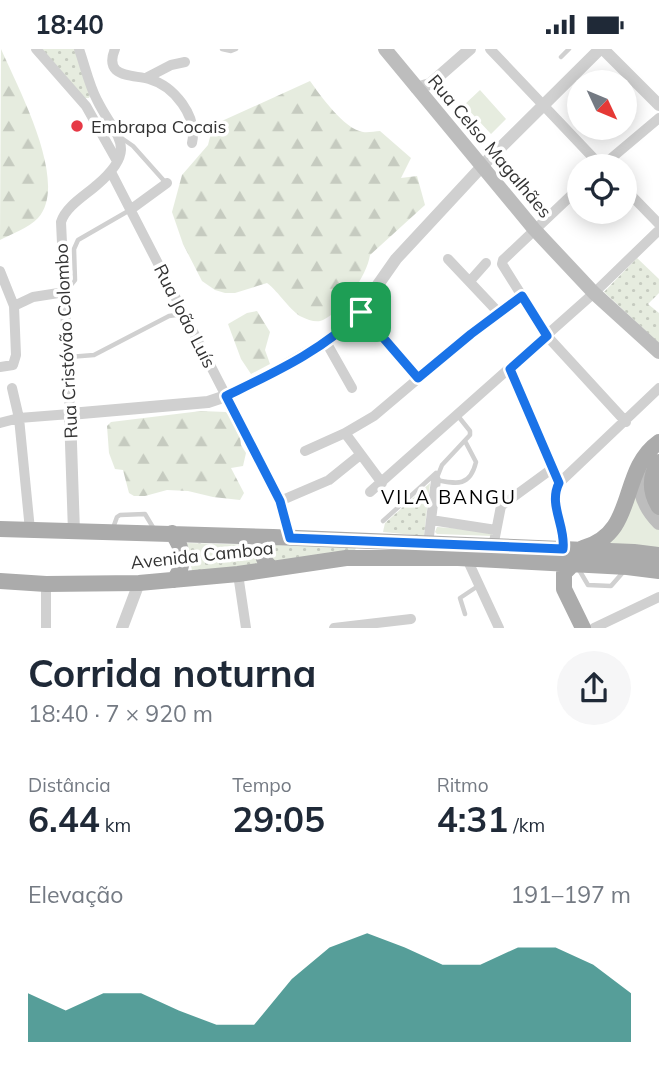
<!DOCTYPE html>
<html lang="pt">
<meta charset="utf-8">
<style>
:root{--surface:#fff;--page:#f6f6f7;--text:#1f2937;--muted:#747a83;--accent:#0f766e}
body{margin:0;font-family:Mulish,sans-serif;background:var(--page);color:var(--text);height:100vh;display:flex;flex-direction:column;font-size:26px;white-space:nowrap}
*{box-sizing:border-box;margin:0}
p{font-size:23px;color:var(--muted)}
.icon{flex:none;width:38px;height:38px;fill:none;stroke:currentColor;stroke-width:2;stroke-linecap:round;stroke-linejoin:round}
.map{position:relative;height:579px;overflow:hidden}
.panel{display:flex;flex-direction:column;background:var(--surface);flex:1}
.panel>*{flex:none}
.needle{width:46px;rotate:134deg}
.fabs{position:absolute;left:567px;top:21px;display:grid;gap:14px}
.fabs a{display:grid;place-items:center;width:70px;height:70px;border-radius:50%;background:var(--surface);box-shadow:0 4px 18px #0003;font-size:35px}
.pin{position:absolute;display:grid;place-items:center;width:60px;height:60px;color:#fff;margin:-30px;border-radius:14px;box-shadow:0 4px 10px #0006}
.round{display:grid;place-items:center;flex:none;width:74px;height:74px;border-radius:37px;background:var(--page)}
.overview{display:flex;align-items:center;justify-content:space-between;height:119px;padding:0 28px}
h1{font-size:38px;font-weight:700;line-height:52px}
.metrics{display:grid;grid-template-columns:repeat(3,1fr);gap:10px;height:119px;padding:7px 28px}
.metrics div{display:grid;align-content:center}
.metrics b{font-size:35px;font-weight:700}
.metrics small{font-size:19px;font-weight:400}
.metrics p{font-size:19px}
.chart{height:196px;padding:14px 28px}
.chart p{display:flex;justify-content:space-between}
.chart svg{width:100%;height:126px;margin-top:7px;fill:var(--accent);opacity:.7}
.status{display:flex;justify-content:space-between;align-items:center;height:49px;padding:0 35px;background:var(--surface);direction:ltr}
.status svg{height:19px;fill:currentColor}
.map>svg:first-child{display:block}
.grass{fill:#e6ecdf}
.forest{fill:url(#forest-firs)}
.park{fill:url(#park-dots)}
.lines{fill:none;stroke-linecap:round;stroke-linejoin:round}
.service{stroke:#d0d0d0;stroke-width:4.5}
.minor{stroke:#d0d0d0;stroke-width:10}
.tertiary{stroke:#d0d0d0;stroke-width:12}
.secondary{stroke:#bdbdbd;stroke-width:14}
.primary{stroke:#ababab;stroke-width:16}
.route-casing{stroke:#fff;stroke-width:14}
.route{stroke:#1a73e8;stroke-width:9}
.poi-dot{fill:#e63946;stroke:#fff;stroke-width:2.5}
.labels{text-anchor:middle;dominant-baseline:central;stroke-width:7;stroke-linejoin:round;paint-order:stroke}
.poi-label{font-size:18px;fill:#333;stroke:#fff;text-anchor:start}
.street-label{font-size:18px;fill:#333;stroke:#fff}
.neighbourhood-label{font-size:19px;letter-spacing:2px;fill:#000;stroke:#fff}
</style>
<div class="status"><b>18:40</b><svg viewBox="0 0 49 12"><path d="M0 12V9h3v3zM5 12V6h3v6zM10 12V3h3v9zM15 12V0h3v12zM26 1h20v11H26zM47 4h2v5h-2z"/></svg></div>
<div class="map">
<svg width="659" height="579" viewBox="0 0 659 579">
<defs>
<pattern id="forest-firs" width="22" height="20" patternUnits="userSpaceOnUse" patternTransform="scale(1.75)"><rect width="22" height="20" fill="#e6ecdf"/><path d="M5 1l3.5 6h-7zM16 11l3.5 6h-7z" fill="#c6cbc0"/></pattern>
<pattern id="park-dots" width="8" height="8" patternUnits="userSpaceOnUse" patternTransform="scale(1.75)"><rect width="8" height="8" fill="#e6ecdf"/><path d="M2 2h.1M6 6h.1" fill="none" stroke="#c6cbc0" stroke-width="1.8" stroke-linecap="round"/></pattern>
</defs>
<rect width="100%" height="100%" fill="#fff"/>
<path class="grass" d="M480,41L506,70L491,85L464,56Z
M635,441L650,472L659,481V502L604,493Z
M437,478L492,482V487L437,485L435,483Z"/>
<path class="forest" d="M1,0C17,37 70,134 38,169C29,179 11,185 0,191Z
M310,32C320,46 344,80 363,83C368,84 375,82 380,82L411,109L401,129L417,127L425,156L370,206C367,227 342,262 323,271C317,274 308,271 302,268C291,263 279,243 267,234L235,244H225L215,241L202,232L183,195L172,163L182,126L208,96L213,76Z
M257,262L270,283L265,301L270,315L251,325L241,310L228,275L247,264Z
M201,362L226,363L239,379L241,396L246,404L243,417L231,419L244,444L240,451L213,448L188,442L167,441L145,447H134L129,444L123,421L115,420L109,404L107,377L111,373Z"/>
<path class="park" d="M40,0H75L90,47L89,49H84Z
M637,209L659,230V244L648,255L659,264V294L604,243Z
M430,434L424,487L383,483L385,474Z
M187,494L257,496L259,516L192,522Z
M276,496L356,498L354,506L274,514C270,506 270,502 276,496Z"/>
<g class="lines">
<path class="service" d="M222,0L231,2L236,0
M561,8L569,0
M120,88L133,97L166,134
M66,242L75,231L74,200L78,191L130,161
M69,308L94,306L169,267L183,265
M458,367L470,382V386L442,416L436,431C457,435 470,438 476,413L465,392
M558,434C548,456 566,475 564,497
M383,472L436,424
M113,479L117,468L120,466L145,465L154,480
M578,519L588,536L611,537L625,521
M465,565L460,549L478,537"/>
<path class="minor" d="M36,0L86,57L117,112
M115,0C112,7 110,15 116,21C124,28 139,27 149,30C174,37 198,67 192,94
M490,0L601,117
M146,29L171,16L185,13
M602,117L659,69
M111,123L280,452L291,489
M579,139L503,211L502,215L547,287L626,373
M625,140L659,175
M130,161L167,134
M448,210L499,264
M0,222L14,257L16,306L13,316L0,318
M470,232L486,214
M14,257L33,248L65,243
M361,263L418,329
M326,293L352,339
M510,320L559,434L659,339
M12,339L19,369L30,481
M0,374L19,369L70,365L61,173C66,157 86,146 98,135C140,98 115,88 97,51C89,36 85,17 79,0
M345,384L382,434
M305,402L345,384L374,367L471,285L522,247
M370,443L594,244L659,181
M280,452L329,431L360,406
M431,471L496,481
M428,495L436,431
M493,498L501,457L553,419
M467,510L499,579
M238,525L246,579
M46,535V579
M334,579L411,570
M594,579L659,548"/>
<path class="tertiary" d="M603,0L659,56
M416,39L430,35L470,0
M74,483L70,365L208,353L226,347L267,327L326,293L354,270L396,210L487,112L600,0
M122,579L139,534"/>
<path class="secondary" d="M385,0L534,180L594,244L659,303
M640,419C637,440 644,459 659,474"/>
<path class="primary" d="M659,413C649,428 650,443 659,458
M0,480L273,488L634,503L659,506
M172,484C184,500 186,515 174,531
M583,499C638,484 618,422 659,393
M573,515L564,524V540L583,579
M272,519C259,510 261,496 273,488
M0,532L46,535L139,534L238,525L346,509H458L627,518L659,522"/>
</g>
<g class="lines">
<g class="route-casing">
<path id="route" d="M522,247L547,287L510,320L559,434C548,456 566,477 563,500L290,489L280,452L226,347C273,324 324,301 361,263L418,329L471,285Z"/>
</g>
<use href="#route" class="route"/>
</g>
<circle class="poi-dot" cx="77" cy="77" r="7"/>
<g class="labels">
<g class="poi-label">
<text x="91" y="77">Embrapa Cocais</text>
</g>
<g class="street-label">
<text transform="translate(490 97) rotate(50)">Rua Celso Magalhães</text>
<text transform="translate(185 267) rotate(63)">Rua João Luís</text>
<text transform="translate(66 292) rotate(-93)">Rua Cristóvão Colombo</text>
<text transform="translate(202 506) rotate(-6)">Avenida Camboa</text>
</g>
<g class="neighbourhood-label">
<text x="449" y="448">VILA BANGU</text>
</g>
</g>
</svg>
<div class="fabs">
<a><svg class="needle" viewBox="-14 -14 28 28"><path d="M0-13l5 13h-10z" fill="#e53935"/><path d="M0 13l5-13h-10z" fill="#747a83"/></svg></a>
<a><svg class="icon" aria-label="locate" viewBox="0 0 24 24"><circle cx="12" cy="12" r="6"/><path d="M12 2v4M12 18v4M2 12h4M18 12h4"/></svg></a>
</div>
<div class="pin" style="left:361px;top:263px;background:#1e9e55"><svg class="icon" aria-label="arrive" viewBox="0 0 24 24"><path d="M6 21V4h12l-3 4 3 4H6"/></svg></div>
</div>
<section class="panel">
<div class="overview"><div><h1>Corrida noturna</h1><p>18:40 · 7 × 920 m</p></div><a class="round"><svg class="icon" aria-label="share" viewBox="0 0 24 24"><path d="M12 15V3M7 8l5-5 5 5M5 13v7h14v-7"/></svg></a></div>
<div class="metrics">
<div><p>Distância</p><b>6.44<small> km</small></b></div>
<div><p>Tempo</p><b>29:05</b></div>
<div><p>Ritmo</p><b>4:31<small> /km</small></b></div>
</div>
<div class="chart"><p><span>Elevação</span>191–197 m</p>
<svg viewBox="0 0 160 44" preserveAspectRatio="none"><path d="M0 44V27L10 33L20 27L30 27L40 33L50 38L60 38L70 22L80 11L90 6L100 11L110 17L120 17L130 11L140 11L150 17L160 27V44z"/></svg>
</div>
</section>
